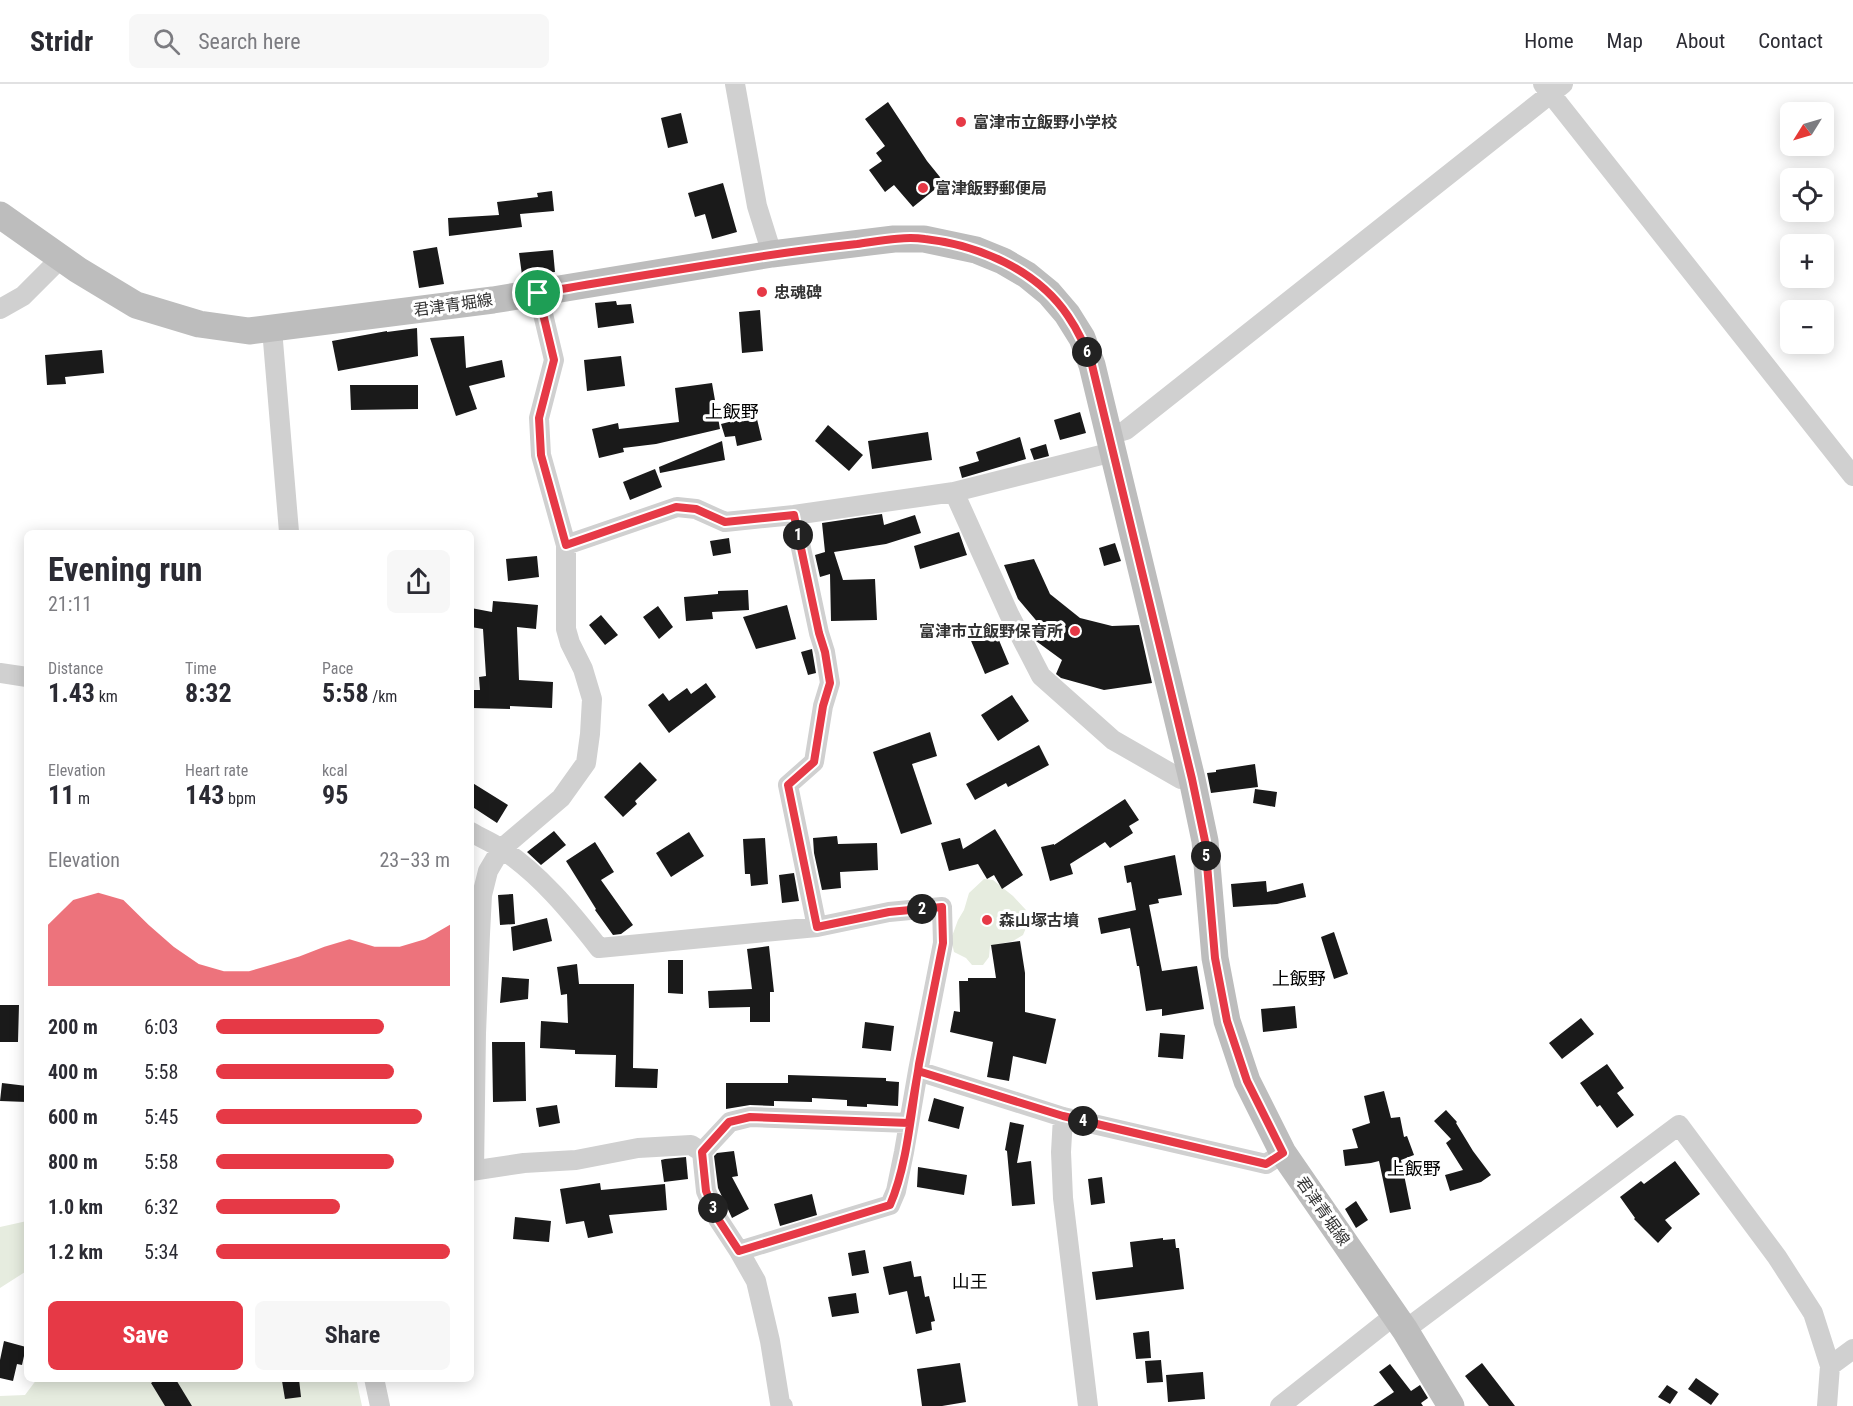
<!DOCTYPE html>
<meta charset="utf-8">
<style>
:root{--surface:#fff;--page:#f7f7f7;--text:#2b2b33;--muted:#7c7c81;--line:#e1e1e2;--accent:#e63946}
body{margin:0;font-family:"Roboto Condensed","Noto Sans JP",sans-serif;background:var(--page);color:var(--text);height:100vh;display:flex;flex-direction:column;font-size:22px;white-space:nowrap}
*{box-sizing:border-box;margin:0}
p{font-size:20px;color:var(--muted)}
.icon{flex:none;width:33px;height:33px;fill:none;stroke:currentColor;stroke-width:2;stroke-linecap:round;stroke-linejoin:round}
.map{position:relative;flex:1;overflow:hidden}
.sheet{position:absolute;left:24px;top:446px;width:450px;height:852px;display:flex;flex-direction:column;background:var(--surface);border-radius:9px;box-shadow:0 3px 15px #0003}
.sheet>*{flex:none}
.needle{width:39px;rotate:233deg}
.buttons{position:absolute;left:1780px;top:18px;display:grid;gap:12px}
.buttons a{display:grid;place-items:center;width:54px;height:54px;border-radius:9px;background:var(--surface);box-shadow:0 3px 15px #0003;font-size:30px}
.pin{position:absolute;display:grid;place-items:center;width:51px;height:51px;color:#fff;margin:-26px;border:3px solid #fff;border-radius:50%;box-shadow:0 2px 6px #0007}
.km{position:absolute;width:30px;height:30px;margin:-15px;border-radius:50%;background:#222;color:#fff;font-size:16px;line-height:30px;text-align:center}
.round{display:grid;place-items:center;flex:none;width:63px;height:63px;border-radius:9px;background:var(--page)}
.head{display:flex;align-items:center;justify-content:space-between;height:102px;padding:0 24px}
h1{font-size:33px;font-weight:700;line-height:45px}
.figures{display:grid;grid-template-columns:repeat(3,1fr);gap:9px;height:102px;padding:6px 24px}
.figures div{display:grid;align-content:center}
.figures b{font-size:26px;font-weight:700}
.figures small{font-size:16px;font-weight:400}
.figures p{font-size:16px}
.chart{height:168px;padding:12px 24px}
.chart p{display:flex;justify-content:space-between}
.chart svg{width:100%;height:108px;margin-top:6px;fill:var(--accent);opacity:.7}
.action{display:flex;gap:12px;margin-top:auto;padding:12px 24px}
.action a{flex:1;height:69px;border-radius:9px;background:var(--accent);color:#fff;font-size:24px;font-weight:700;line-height:69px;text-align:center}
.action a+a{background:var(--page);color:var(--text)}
ul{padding:0 24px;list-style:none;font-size:20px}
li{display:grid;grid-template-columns:96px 72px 1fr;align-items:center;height:45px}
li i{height:15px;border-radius:8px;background:var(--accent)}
header{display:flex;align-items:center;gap:36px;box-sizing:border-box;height:84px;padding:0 30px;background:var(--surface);border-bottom:2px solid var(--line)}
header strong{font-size:28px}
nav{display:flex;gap:33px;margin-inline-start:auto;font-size:21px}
.search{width:420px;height:54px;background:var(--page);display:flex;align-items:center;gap:15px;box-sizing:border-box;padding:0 21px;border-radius:9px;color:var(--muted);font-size:22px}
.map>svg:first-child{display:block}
.green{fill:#e6ecdf}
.building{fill:#1a1a1a}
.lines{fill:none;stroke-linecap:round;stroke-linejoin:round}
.street{stroke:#d0d0d0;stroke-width:20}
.secondary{stroke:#bdbdbd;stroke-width:27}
.route-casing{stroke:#fff;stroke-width:12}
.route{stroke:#e63946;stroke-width:8}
.poi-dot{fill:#e63946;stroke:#fff;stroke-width:2}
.labels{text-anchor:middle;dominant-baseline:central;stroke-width:6;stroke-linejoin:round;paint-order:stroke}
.poi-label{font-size:16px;font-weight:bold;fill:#333;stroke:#fff;text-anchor:start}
.street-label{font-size:16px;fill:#333;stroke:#fff}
.neighbourhood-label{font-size:18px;fill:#000;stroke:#fff}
</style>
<header>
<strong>Stridr</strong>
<div class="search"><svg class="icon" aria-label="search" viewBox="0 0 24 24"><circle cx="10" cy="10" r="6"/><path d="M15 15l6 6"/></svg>Search here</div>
<nav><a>Home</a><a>Map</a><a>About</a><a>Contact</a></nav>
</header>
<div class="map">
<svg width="1853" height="1322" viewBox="0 0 1853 1322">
<rect width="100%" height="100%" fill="#fff"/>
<path class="green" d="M984,795L993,796L1013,812L1026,826L1028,839L1023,851L1013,857L990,862L989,873L983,881H972L966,874L954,868L951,855L958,836L964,826L969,809Z
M27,1137V1178L25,1188L0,1204V1143Z
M356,1294L362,1322H0V1312L25,1311L37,1295Z"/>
<path class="building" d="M888,18L927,77L944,98L913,123L894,101L885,108L869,86L882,77L876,69L885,62L865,35Z
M681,29L688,59L668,64L661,34Z
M723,99L737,148L712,155L705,130L695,133L688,109Z
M552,107L554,127L520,130L522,143L449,152L448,134L499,131L497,118L538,113L537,109Z
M437,163L444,200L419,204L413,167Z
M553,166L555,188L522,191L519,169Z
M616,217L617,221L631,220L634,239L598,244L595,219Z
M760,226L763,267L742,269L739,228Z
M417,244L418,272L338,287L332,257L387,247V248Z
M464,252L466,284L502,276L505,293L469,302L477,325L456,332L430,254Z
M102,266L104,289L65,293L66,300L47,301L45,271Z
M621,272L625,302L587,307L584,276Z
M712,299L720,345L656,360L623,364L624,368L599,374L592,345L618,339L619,345L679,338L675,304Z
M350,301H418V325L351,326Z
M1080,328L1086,349L1060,356L1054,336Z
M756,331L762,356L737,362L735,352L725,353L721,340Z
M828,341L863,371L849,387L815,357Z
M928,348L932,376L872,385L868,357Z
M1020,353L1026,375L962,394L959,383L979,377L976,368Z
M722,357L725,376L660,389L659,383Z
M1046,360L1049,372L1034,376L1030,365Z
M655,385L662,403L630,416L623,398Z
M882,430L884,441L915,431L921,449L886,460L834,468L843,496L875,495L877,536L831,537L830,490L820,493L815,471L825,468L822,439Z
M959,448L967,471L920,485L914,462Z
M729,454L731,469L713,472L710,457Z
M1115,459L1121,477L1104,482L1099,464Z
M537,472L539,493L508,497L506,475Z
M1034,475L1050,510L1080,534L1112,542L1139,541L1152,599L1104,606L1061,594L1056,590L1062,576L1036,557L1033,550L1040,541L1018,515L1004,481Z
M748,506L749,526L712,528L713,535L686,537L684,513L718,510V507Z
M493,517L538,521L536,545L517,543L519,596L553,598L552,624L510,622V625L471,624V606H480L479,593L486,592L483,545L471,543V524L492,528Z
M787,521L796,555L756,565L743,533Z
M658,522L673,543L659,555L643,533Z
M601,531L618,551L605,561L589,541Z
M993,542L1009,580L985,590L969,552Z
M812,565L816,589L808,591L801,568Z
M706,599L716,613L669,649L648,621L663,609L669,617L687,604L691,610Z
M1012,611L1029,637L998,657L981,631Z
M930,648L937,672L912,680L932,740L901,750L873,668Z
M1039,661L1049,681L1008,703L1006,699L975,716L966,700Z
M640,678L657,696L635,717L637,720L623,733L604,713Z
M1255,680L1258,703L1211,709L1207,689L1216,688V686Z
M471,698L508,721L497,739L471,722Z
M1255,705L1277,708L1275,723L1253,719Z
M1125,715L1139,736L1129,742L1133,749L1110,764L1105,758L1070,780L1073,790L1050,797L1041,763L1054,760V761Z
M995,745L1023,791L1002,805L994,791L987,795L978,780L949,787L941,759L960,754L963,765Z
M554,747L566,761L541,781L527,768Z
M689,748L704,772L671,793L656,769Z
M837,752L838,760L877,759L878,786L840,788L841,804L822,806L814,769L813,754Z
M765,754L768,800L751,802L750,790H745L743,755Z
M595,758L614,788L601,796L633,841L621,850L613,851L595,826L596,825L566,777Z
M1175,771L1182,811L1158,815L1159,819L1149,821L1162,887L1197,882L1204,925L1162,932V925L1146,927L1139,882H1137L1130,844L1101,850L1098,834L1136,826L1131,798L1127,799L1124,782Z
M794,789L799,817L782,819L779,791Z
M1266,797L1267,808L1303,799L1306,813L1277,820L1233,823L1231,800Z
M513,810L515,840L500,841L498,811Z
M547,834L552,857L513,867L511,843Z
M1334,848L1348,890L1334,895L1321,853Z
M1020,857L1025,889V928L1056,935L1046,980L1013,972L1009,997L987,993L993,958L950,948L954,927L960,928L959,897H968V894H996L991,861Z
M769,862L774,908H770V938H750V923L709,924L708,907L752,905L747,865Z
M668,876H683V910L668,909Z
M577,880L579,900H634L633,984L658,985L657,1004L615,1003L616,971L575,970V966L540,964L541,937L568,939L567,910L561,911L557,883Z
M502,893L529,895L528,915L500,919Z
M0,921H19L18,958H0Z
M1295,922L1297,944L1263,948L1261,925Z
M1581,934L1594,950L1562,975L1549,959Z
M865,938L894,942L891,967L862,964Z
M1160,949L1185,951L1183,975L1158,973Z
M492,958H525L526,1017L493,1018Z
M1607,980L1624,1004L1617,1009L1634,1031L1617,1044L1600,1021L1597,1023L1580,999Z
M788,991L886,994V997L899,998L898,1022L867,1020V1023L847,1022V1016L812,1014V1018L774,1017V1022L750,1021L726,1025V999H788Z
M2,999L27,1002V1018L0,1017Z
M1384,1007L1391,1034L1400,1033L1404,1053L1407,1052L1414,1071L1401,1076L1411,1125L1390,1129L1379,1077L1371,1079L1345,1082L1343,1066L1358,1064L1352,1045L1370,1039L1364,1012Z
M934,1014L964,1023L959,1045L928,1037Z
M557,1021L560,1039L539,1043L536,1024Z
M1446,1026L1457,1038L1456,1039L1473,1067L1491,1091L1481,1098L1450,1107L1445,1091L1463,1086L1446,1059L1451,1055L1434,1037Z
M1010,1038L1024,1041L1017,1079L1031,1077L1035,1120L1012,1122L1007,1067L1005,1066Z
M734,1067L738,1092L732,1093L749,1125L732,1134L718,1104L714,1072L717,1069Z
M686,1073L688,1095L664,1098L661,1076L665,1075Z
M1675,1077L1700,1110L1665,1136L1672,1144L1658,1159L1634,1135L1635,1134L1620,1113L1641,1097L1644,1100Z
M918,1083L967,1091L964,1111L917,1103Z
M1102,1093L1105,1119L1091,1121L1088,1095Z
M600,1099L601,1106L665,1100L667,1126L609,1131L613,1149L588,1154L584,1137L566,1140L560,1105Z
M812,1110L817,1131L780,1142L774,1120Z
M1356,1117L1368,1136L1356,1144L1345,1125Z
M515,1133L551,1137L549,1158L513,1155Z
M1163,1154V1156L1175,1155L1176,1164H1179L1184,1205L1096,1216L1092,1188L1133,1183L1130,1158Z
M865,1166L869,1189L852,1192L848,1169Z
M911,1177L914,1193L921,1192L925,1213L929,1212L935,1237L931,1238L932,1246L916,1250L907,1207L889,1211L883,1183Z
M856,1209L859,1229L832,1233L828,1213Z
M1149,1247L1151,1274L1136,1275L1133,1249Z
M4,1257L26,1263L22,1281L17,1280L13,1297L0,1294V1276Z
M1161,1276L1163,1298L1147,1299L1145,1277Z
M960,1279L966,1318L942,1322H922L917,1285Z
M1482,1279L1515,1322H1489L1465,1292Z
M1390,1280L1411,1307L1420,1301L1428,1314L1421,1319L1423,1322H1373L1394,1308L1379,1288Z
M1203,1288L1205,1315L1168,1318L1166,1291Z
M158,1294H175L192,1322H165L151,1299Z
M1696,1294L1719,1310L1711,1321L1688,1305Z
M299,1295L301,1313L285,1315L282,1297Z
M1667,1301L1678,1308L1670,1320L1658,1313Z"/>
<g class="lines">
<path class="street" d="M735,0L757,122L772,170
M1543,0L1853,392
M0,225L23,212L61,174
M272,245L289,448
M1109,351L1126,346L1563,0
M954,408L1009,530L1041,592L1113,656L1181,695H1192
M794,431L819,549L825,568L830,599L823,622L814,678L788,701L817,843
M566,461L677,423L696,425L725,438L794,431L954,408L1113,368
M0,589L27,593
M471,748C481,754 491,758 500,764C539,789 571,828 599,864L817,843L889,828L942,823L943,859L918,987L904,1068L896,1107L890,1121L739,1167
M918,987L1063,1033L1266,1080L1283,1069
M1063,1033L1061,1068L1063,1114L1088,1322
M702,1068L730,1038L750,1033L909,1039
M474,1086L476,949L480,850L482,811L488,787L501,765L561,714L586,679L590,650L592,615L583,585L570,559L566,545V461L541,371L539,334L554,276L538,209
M471,1087L524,1079L576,1076L638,1064L691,1061L702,1068L706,1107L718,1135L739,1167L756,1197L770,1257L780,1319L783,1322
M1405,1246L1679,1041L1777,1173L1813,1229L1830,1282L1827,1322
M1830,1282L1853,1265
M374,1294L380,1322
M1280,1322L1395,1231"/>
<path class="secondary" d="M0,131L78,186L136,221L199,240L249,247L493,216L772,170L894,155H924L976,166L1003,177L1027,191L1049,209L1067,230L1082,254L1092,281L1192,695L1205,757L1215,874L1227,937L1247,997L1283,1069L1405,1246L1451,1322"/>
</g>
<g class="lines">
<g class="route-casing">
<path id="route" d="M538,209L554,276L539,334L541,371L566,461L676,423L696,425L725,438L794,431L819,549L825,568L830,599L823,622L814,678L788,701L817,843L889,828L942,823L943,859L919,980L918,987L909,1039L750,1033L729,1038L702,1068L706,1107L718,1135L739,1167L890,1121C907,1082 911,1029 918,987L1063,1032L1266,1080L1283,1069L1247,997L1227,937L1215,874L1205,757L1192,695L1092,281C1086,264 1079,248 1068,232C1037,186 979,161 925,155C903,152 879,157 857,160C820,164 782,169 745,175C676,186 607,197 538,209"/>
</g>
<use href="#route" class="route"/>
</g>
<g class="poi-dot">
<circle cx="961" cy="38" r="6"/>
<circle cx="923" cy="104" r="6"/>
<circle cx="762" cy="208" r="6"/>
<circle cx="1075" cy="547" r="6"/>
<circle cx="987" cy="836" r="6"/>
</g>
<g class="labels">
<g class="poi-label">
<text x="973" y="38">富津市立飯野小学校</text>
<text x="935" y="104">富津飯野郵便局</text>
<text x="774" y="208">忠魂碑</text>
<text x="1063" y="547" text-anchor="end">富津市立飯野保育所</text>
<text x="999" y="836">森山塚古墳</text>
</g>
<g class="street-label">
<text transform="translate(453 221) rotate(-8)">君津青堀線</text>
<text transform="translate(1323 1127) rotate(55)">君津青堀線</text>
</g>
<g class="neighbourhood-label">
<text x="732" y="327">上飯野</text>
<text x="1299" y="894">上飯野</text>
<text x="1414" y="1084">上飯野</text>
<text x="970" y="1197">山王</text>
</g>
</g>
</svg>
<div class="buttons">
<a><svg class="needle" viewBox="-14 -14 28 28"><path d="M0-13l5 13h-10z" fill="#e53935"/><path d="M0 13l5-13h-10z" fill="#7c7c81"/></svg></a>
<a><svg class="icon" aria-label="locate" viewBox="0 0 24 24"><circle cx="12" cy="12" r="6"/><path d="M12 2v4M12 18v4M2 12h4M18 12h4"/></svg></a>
<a>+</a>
<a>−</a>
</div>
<div class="pin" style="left:538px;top:209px;background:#1e9e55"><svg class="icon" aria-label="arrive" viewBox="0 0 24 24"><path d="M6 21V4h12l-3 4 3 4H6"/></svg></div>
<b class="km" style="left:798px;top:451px">1</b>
<b class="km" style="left:922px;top:825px">2</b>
<b class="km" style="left:713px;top:1124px">3</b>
<b class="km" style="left:1083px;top:1037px">4</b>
<b class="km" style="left:1206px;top:772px">5</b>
<b class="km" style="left:1087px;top:268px">6</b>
<section class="sheet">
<div class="head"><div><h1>Evening run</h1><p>21:11</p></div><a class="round"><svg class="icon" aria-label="share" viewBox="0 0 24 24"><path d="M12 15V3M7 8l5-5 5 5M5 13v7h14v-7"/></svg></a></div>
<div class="figures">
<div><p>Distance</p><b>1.43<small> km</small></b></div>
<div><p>Time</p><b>8:32</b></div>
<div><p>Pace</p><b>5:58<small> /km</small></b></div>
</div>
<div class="figures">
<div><p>Elevation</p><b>11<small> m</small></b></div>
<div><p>Heart rate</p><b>143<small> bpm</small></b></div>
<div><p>kcal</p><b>95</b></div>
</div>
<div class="chart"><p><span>Elevation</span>23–33 m</p>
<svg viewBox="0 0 160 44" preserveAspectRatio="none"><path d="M0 44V19L10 9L20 6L30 9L40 19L50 28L60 35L70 38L80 38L90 35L100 32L110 28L120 25L130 28L140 28L150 25L160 19V44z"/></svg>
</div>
<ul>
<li><b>200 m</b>6:03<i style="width:72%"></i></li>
<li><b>400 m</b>5:58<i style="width:76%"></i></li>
<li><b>600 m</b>5:45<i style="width:88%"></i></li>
<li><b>800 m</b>5:58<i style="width:76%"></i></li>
<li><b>1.0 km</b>6:32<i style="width:53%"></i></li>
<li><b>1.2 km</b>5:34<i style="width:100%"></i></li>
</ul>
<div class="action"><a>Save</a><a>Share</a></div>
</section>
</div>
